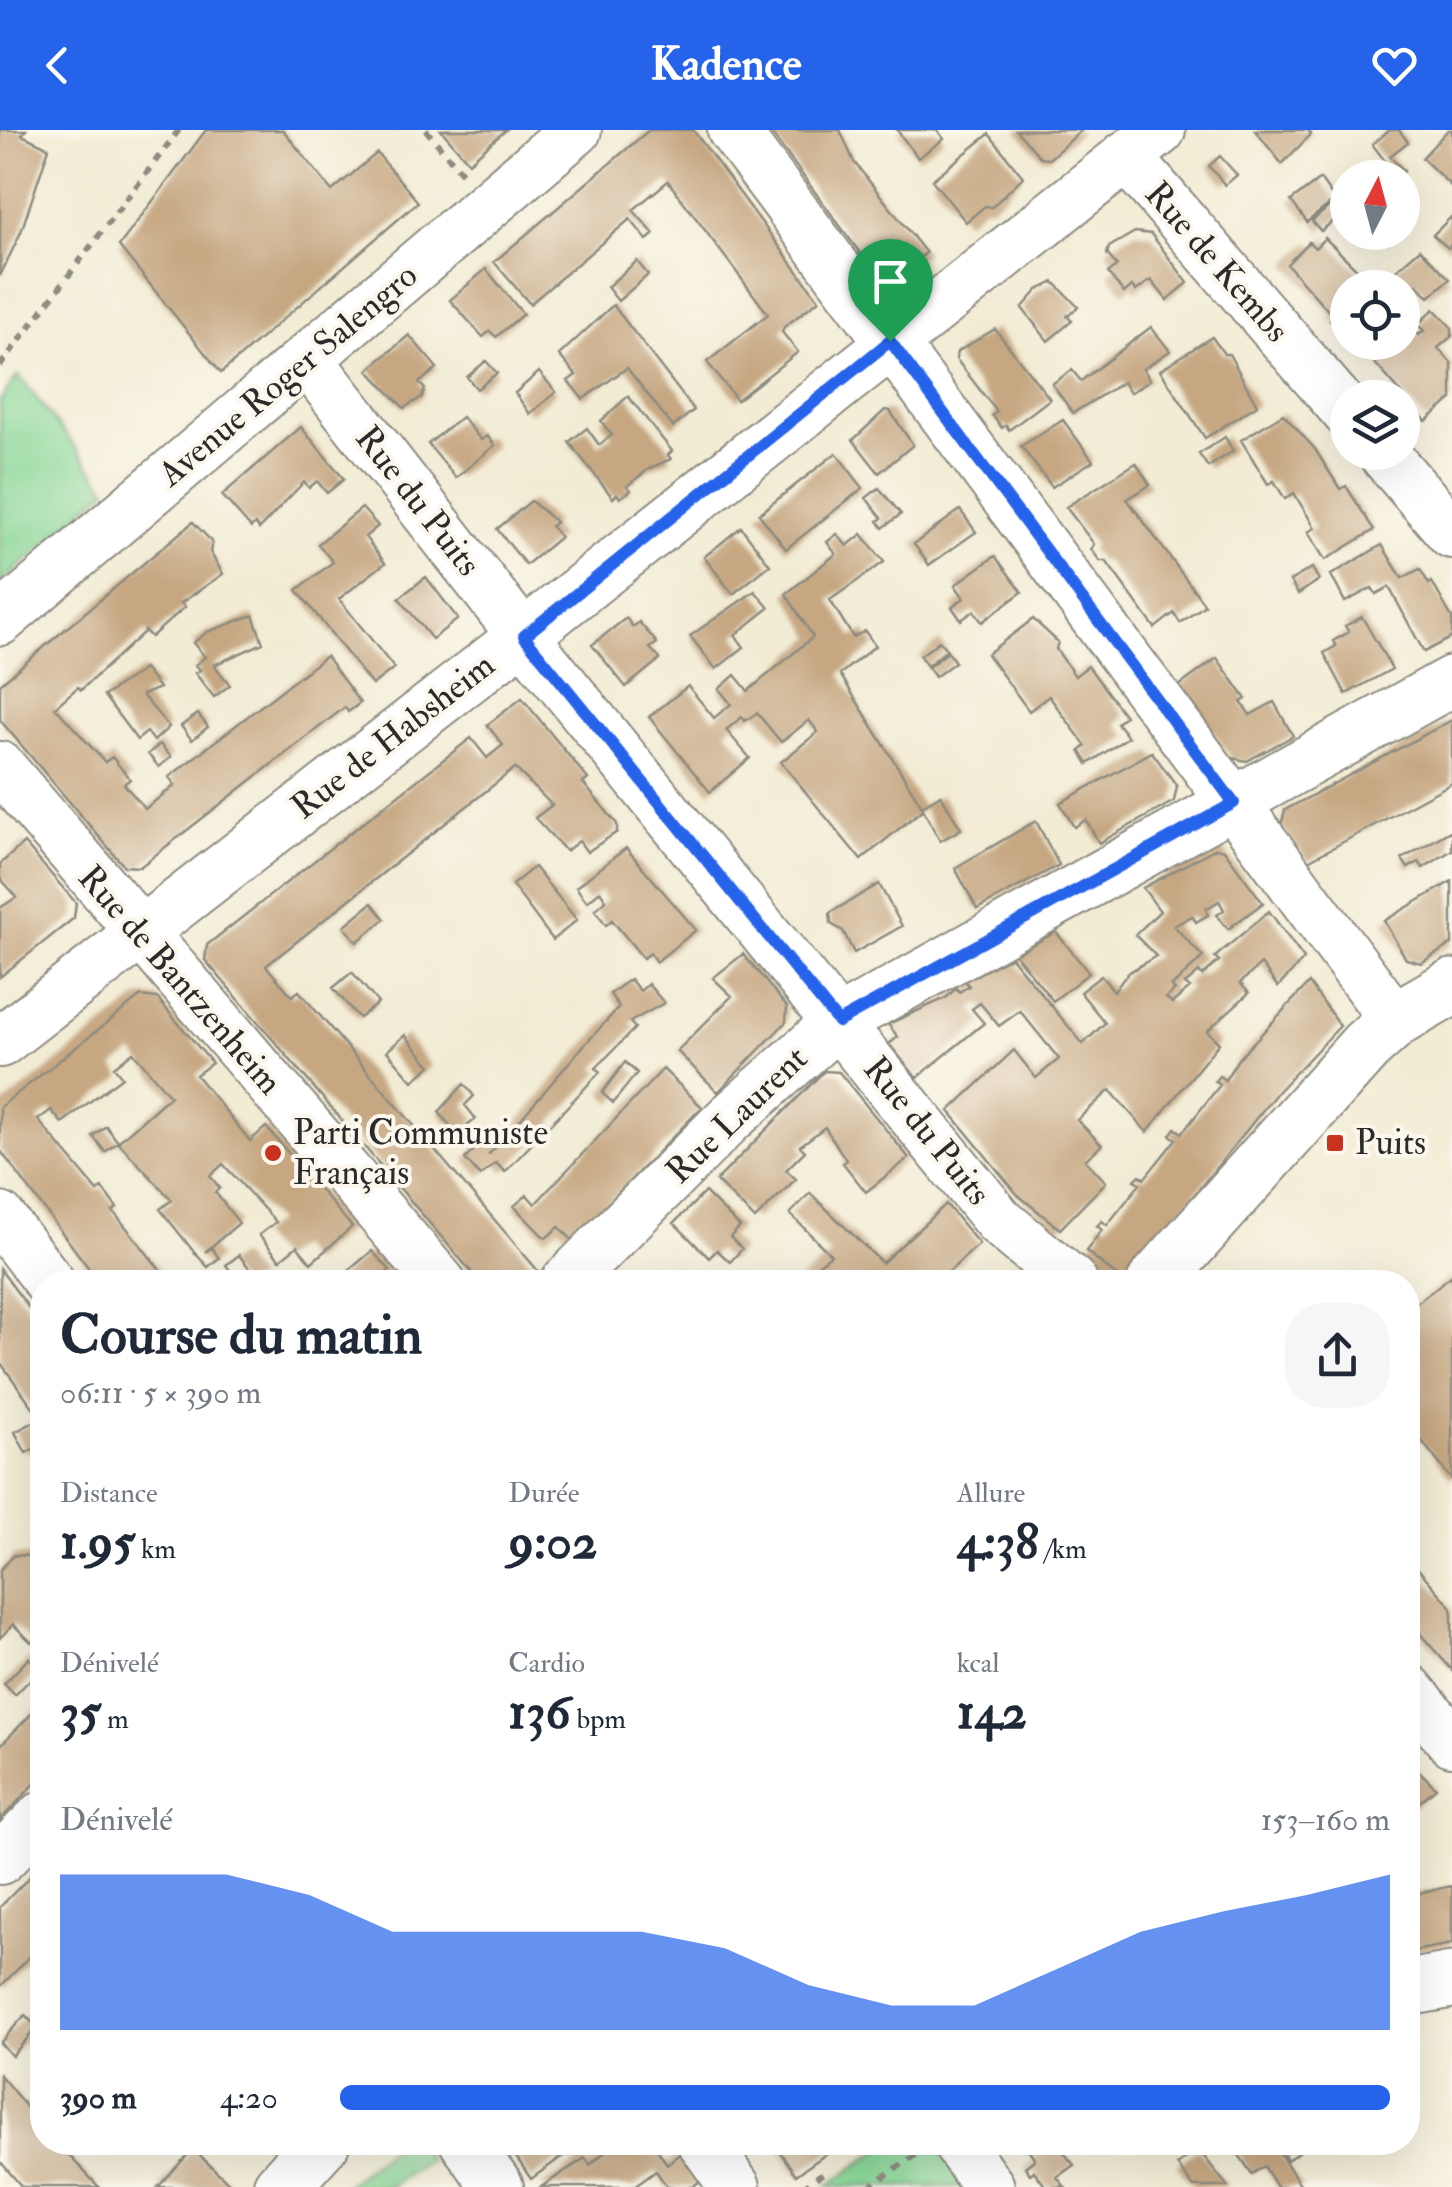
<!DOCTYPE html>
<html lang="fr">
<meta charset="utf-8">
<style>
:root{--surface:#fff;--page:#f6f6f7;--text:#1f2937;--muted:#747a83;--accent:#2563eb}
body{margin:0;font-family:"IM FELL Double Pica",serif;background:var(--page);color:var(--text);height:100vh;display:flex;flex-direction:column;font-size:38px;white-space:nowrap}
*{box-sizing:border-box;margin:0}
p{font-size:32px;color:var(--muted)}
.icon{flex:none;width:55px;height:55px;fill:none;stroke:currentColor;stroke-width:2;stroke-linecap:round;stroke-linejoin:round}
.map{position:relative;flex:1;overflow:hidden}
.details{position:absolute;left:30px;top:1140px;width:1390px;height:885px;display:flex;flex-direction:column;background:var(--surface);border-radius:40px;box-shadow:0 10px 40px #0002}
.details>*{flex:none}
.needle{width:65px;rotate:6deg}
.controls{position:absolute;left:1330px;top:30px;display:grid;gap:20px}
.controls a{display:grid;place-items:center;width:90px;height:90px;border-radius:50%;background:var(--surface);box-shadow:0 10px 40px #0002;font-size:50px}
.pin{position:absolute;display:grid;place-items:center;width:85px;height:85px;color:#fff;margin:-102px -42px;border-radius:50% 50% 50% 0;rotate:-45deg;box-shadow:0 0 10px #0007}
.pin .icon{rotate:45deg}
.round{display:grid;place-items:center;flex:none;width:105px;height:105px;border-radius:40px;background:var(--page)}
.overview{display:flex;align-items:center;justify-content:space-between;height:170px;padding:0 30px}
h1{font-size:55px;font-weight:700;line-height:75px}
.figures{display:grid;grid-template-columns:repeat(3,1fr);gap:15px;height:170px;padding:10px 30px}
.figures div{display:grid;align-content:center}
.figures b{font-size:50px;font-weight:700}
.figures small{font-size:28px;font-weight:400}
.figures p{font-size:28px}
.chart{height:280px;padding:20px 30px}
.chart p{display:flex;justify-content:space-between}
.chart svg{width:100%;height:180px;margin-top:10px;fill:var(--accent);opacity:.7}
ul{padding:0 30px;list-style:none;font-size:32px}
li{display:grid;grid-template-columns:160px 120px 1fr;align-items:center;height:75px}
li i{height:25px;border-radius:12px;background:var(--accent)}
header{display:flex;justify-content:space-between;align-items:center;height:130px;padding:0 30px;background:var(--accent);color:#fff;font-size:45px;font-weight:700}
.map>svg:first-child{display:block}
.green{fill:#88d797;stroke:#5a8161;stroke-width:2.5}
.building{fill:#c6a782}
.lines{fill:none;stroke-linecap:round;stroke-linejoin:round}
.minor-casing{stroke:#8e8c80;stroke-width:54}
.major-casing{stroke:#8e8c80;stroke-width:59}
.path{stroke:#8e8c80;stroke-width:6;stroke-dasharray:8 8;stroke-linecap:butt}
.minor{stroke:#fff;stroke-width:50}
.major{stroke:#fff;stroke-width:55}
.route-casing{stroke:#fff;stroke-width:20}
.route{stroke:#2563eb;stroke-width:12}
.poi-dot{fill:#c8321e;stroke:#fbf7ec;stroke-width:4}
.labels{text-anchor:middle;dominant-baseline:central;stroke-width:8;stroke-linejoin:round;paint-order:stroke}
.street-label{font-size:35px;fill:#2b2b2b;stroke:#fbf7ec}
.poi-label{font-size:35px;fill:#2b2b2b;stroke:#fbf7ec;text-anchor:start}
</style>
<header><svg class="icon" aria-label="back" viewBox="0 0 24 24"><path d="M15 5l-7 7 7 7"/></svg>Kadence<svg class="icon" aria-label="heart" viewBox="0 0 24 24"><path d="M12 20l-8-8c-3-5 5-10 8-4 3-6 11-1 8 4z"/></svg></header>
<div class="map">
<svg width="1452" height="2057" viewBox="0 0 1452 2057">
<rect width="100%" height="100%" fill="#fbf7ec"/>
<filter id="ink" filterUnits="userSpaceOnUse"><feTurbulence type="fractalNoise" baseFrequency=".01" numOctaves="2"/><feDisplacementMap in="SourceGraphic" scale="20" xChannelSelector="R" yChannelSelector="G"/><feConvolveMatrix kernelMatrix="1 2 1 2 8 2 1 2 1" color-interpolation-filters="sRGB"/></filter>
<filter id="wash" filterUnits="userSpaceOnUse"><feTurbulence type="fractalNoise" baseFrequency=".0048" numOctaves="4" result="noise"/><feDisplacementMap in="SourceGraphic" scale="40" xChannelSelector="R" yChannelSelector="G"/><feGaussianBlur stdDeviation="2.25" result="paint"/><feColorMatrix in="noise" values="0 0 0 0 0 0 0 0 0 0 0 0 0 0 0 0 0 1.4 0 .05"/><feComposite in="paint" operator="in"/></filter>
<g filter="url(#wash)">
<rect width="100%" height="100%" fill="#f2ecd4"/>
<path class="green" d="M18,245L108,359L0,454V271Z
M399,2012L416,2013L429,2030L389,2057H344Z
M891,2012L957,2013L972,2057L827,2056Z"/>
<g id="blocks">
<path class="building" d="M0,0H26L22,5L49,18L21,102L0,146Z
M206,0H283L332,61L377,23L418,72L221,243L119,116Z
M441,0H506L469,32Z
M649,0H693L819,170L784,197L782,202L798,222L737,270L707,232L768,184L668,51L633,80L654,104L647,110L630,89L530,174L494,132Z
M769,0H840L854,32L926,123L892,149L878,147Z
M897,0H937L944,9L918,28Z
M1016,0H1082L1049,29L1041,28Z
M1255,0H1308L1311,4L1282,34Z
M1390,0H1399L1408,12L1390,26L1404,41L1397,48H1364L1385,31L1372,14Z
M1448,0H1452V57L1422,28Z
M989,4L1023,47L992,77L985,76L966,92L932,50Z
M1220,26L1237,45L1225,55L1209,36Z
M1320,49L1335,70L1307,92L1291,71Z
M1333,73L1342,84L1321,101L1312,91Z
M1452,86V114L1448,118L1433,105Z
M1135,102L1151,104L1188,153L1167,170L1151,150L1136,161L1132,156L1124,163L1108,143L1117,136L1107,124L1109,117Z
M1325,108L1376,158H1348L1344,199L1330,190L1331,184L1287,134L1309,112L1315,118Z
M1420,119L1450,149L1429,167L1417,154L1410,161L1394,142Z
M637,131L648,145L618,171L607,157Z
M486,139L523,184L496,207L490,201L483,207L450,170Z
M1054,152L1078,177L1067,186L1072,191L1048,211L1022,178L1038,160Z
M613,175L694,280L673,297L627,238L583,269L568,251L576,245L559,225Z
M1434,179L1452,198V206L1438,218L1452,234V269L1426,291L1366,223L1379,212H1402L1405,189L1419,205L1424,201L1418,194Z
M1151,197L1170,221L1143,239L1150,250L1130,263L1123,252L1073,283L1052,254L1072,240L1081,251Z
M995,199L1050,269L1009,300L1006,295L1002,298L992,285L997,282L956,229L957,222Z
M409,205L437,238L419,253L425,259L422,267L404,278L368,240Z
M1212,207L1224,224H1229L1257,275L1205,308L1160,240Z
M486,231L497,243L477,259L467,247Z
M539,242L556,262L530,284L515,263Z
M628,266L672,321L668,325L671,329L650,338L627,356L631,360L620,368L617,364L613,368L569,312L587,298L599,315L612,305L601,291Z
M885,280L890,281L913,315L879,343L853,310Z
M1283,284L1315,319L1340,359L1346,356L1374,400L1325,430L1308,402L1315,398L1294,363L1285,369L1274,351L1268,354L1241,310Z
M462,287L481,310L487,306L495,315L456,348L428,314Z
M1063,290L1093,331L1052,357L1021,316Z
M301,297L344,349L327,363L317,351L309,358L304,352L259,399L255,394L251,398L222,365Z
M1225,307L1233,321L1208,337L1199,324Z
M836,323L863,358L786,419L759,384Z
M1136,333L1150,355L1127,369L1205,475L1180,493L1174,483L1155,498L1106,431H1100L1091,419L1094,414L1066,377Z
M879,358L901,384L883,398L878,391L882,388L866,368Z
M531,371L556,392L551,396L560,407L526,435L497,399Z
M362,378L378,396L365,407L385,433L339,469L394,538L372,555L297,460L333,432L318,414Z
M960,380L976,402L929,435L914,414Z
M193,392L212,412L210,422L223,444L181,473L185,477L151,507L145,501L81,560L78,557L55,577L105,632L112,627L130,649L124,654L145,679L175,655L169,647L326,526L360,573L348,582L345,577L140,737L124,736L0,590V554Z
M741,397L770,435L733,464L704,427Z
M837,404L847,416L862,404L884,432L830,470L853,507L865,501L875,516L840,544L922,676L941,665L961,699L940,711L923,679L861,730L781,632L818,602L809,590L781,612L757,583L745,591L742,587L726,600L750,628L710,662L649,587L688,556L714,588L731,574L719,559L735,545L748,561L813,507L786,464L836,424L827,412Z
M1382,415L1402,448L1420,439L1429,454L1432,452L1452,488V507L1424,522L1389,457L1376,464L1372,458L1345,472L1331,445Z
M995,426L1022,462L982,492L974,481L961,490L952,477L964,468L955,455Z
M1312,438L1319,450L1298,464L1290,451Z
M426,447L458,489L432,509L399,468Z
M755,461L769,478L735,505L744,517L716,539L690,506Z
M253,485L263,513L214,535L230,555L214,567L195,543L200,540L195,535L205,527L193,513L207,502Z
M1362,487L1392,539L1346,564L1324,523L1336,516L1333,511L1349,502L1345,496Z
M626,488L633,497L639,492L657,513L650,518L660,529L626,557L592,515Z
M1033,489L1058,512L1056,519L1075,546L1088,536L1125,586L1117,593L1128,607L1088,634L1080,621L1086,616L1049,566L1029,581L987,524Z
M939,511L947,520L927,536L920,526Z
M948,522L955,532L935,547L928,537Z
M1217,528L1246,569L1241,572L1250,585L1274,572L1293,606L1247,631L1232,628L1179,556Z
M144,539L159,558L142,565L169,597L154,611L147,602L137,610L104,566Z
M522,568L588,649L583,653L617,694V702L587,722L579,711L566,721L535,688L552,675L515,638L266,836L292,866L299,861L539,1142L529,1152H480L205,830L207,815L471,608L487,628L503,615L487,595Z
M198,584L208,597L192,610L181,596Z
M1452,590V653L1308,731L1281,696L1285,680Z
M160,614L171,627L159,637L148,624Z
M1152,622L1177,656L1174,671L1099,713L1086,690L1074,697L1060,673Z
M1036,691L1059,735L977,779L955,738Z
M1452,700V720L1423,738L1419,732L1408,738L1402,729Z
M24,713L76,773L74,788L0,847V778L17,767L0,748V734Z
M626,718L696,800L656,832L650,823L643,828L612,790L606,795L595,780L606,770L600,761L587,772L576,757Z
M1216,718L1224,720L1263,773L1228,799L1217,785L1224,780L1219,771L1206,779L1208,785L1196,792L1192,786L1174,796L1203,827L1171,857L1175,860L1166,868L1172,873L1190,858L1185,854L1199,842L1202,846L1219,831L1215,827L1269,781L1304,829L1278,857L1261,834L1240,853L1249,863L1207,901L1219,913L1147,1002L1110,960L1077,990L1102,1015L1085,1030L1106,1052L1060,1099L1018,1065L949,981L1014,920L1036,948L1059,929L1020,881L999,896L980,873L972,879L984,893L917,948L889,914L898,907L888,894L946,868L956,858L959,862L969,856L965,851L1011,827L1083,914L1105,893L1080,862L1101,846L1114,861L1128,843L1156,826L1135,805L1160,781L1143,758Z
M534,737L577,790L553,810L512,755Z
M1452,751V814L1421,833L1406,829L1384,791Z
M879,754L902,796L854,823L843,801L831,794L830,783Z
M372,773L385,789L357,812L344,796Z
M1056,802L1089,843L1053,871L1015,824Z
M743,824L787,877L786,892L718,962L677,921L732,866L713,848Z
M352,842L378,873L359,888L333,858Z
M630,849L640,861L648,854L664,873L630,892L635,898L596,938L600,942L505,1042L496,1033L480,1046L465,1029L476,1018L470,1011L485,999L498,1015L488,1025L498,1015L520,990L578,922L619,877L610,864Z
M1309,853L1340,896L1279,960L1124,1152L1086,1121L1102,1100L1097,1096L1102,1091L1107,1095L1140,1054L1135,1050L1140,1045L1144,1049L1176,1009L1170,1005L1175,998L1182,1003L1220,955L1215,951L1219,946L1225,950L1238,929Z
M141,866L157,868L212,933L196,945L250,1011L266,997L352,1097L311,1133L297,1116L280,1130L259,1105L276,1092L223,1034L210,1046L220,1058L215,1062L239,1093L205,1122L212,1118L219,1128L208,1137L194,1122L160,1079L172,1070L118,1012L170,966L133,922L114,937L122,947L62,993L51,980L38,990L98,1061L102,1058L117,1078L113,1081L170,1152H99L0,1020V977Z
M405,905L431,936L413,951L387,921Z
M625,932L637,943L613,973L602,963Z
M663,939L702,977L572,1110L559,1097L546,1108L542,1105L514,1076L527,1065L535,1074Z
M824,941L839,942L909,1028L866,1062L843,1033L846,1030L825,997L800,1016L805,1021L786,1040L796,1049L755,1089L716,1051Z
M464,954L474,966L465,975L476,989L453,1007L448,1002L452,998L439,982Z
M106,996L118,1012L105,1022L93,1006Z
M705,1062L740,1097L730,1107L742,1119L730,1132L717,1120L709,1128L674,1093Z
M810,1063L882,1133L946,1074L979,1114L938,1152H796L831,1125L790,1084Z
M372,1121L390,1140L379,1150L335,1152Z
M239,1125L257,1148L252,1152H239L226,1135Z
M0,1139L42,1196V1323L39,1316L26,1323L15,1302L41,1288L0,1232Z
M1452,1145V1350L1408,1293V1169L1413,1176Z
M14,1425L29,1426L42,1439V1501L31,1512L13,1494L0,1508V1440Z
M1408,1427L1452,1478V1540L1408,1490Z
M29,1528L40,1539L15,1565L4,1554Z
M42,1573V1646L0,1690V1616Z
M1408,1630L1436,1658L1408,1682Z
M42,1734V1814L0,1857V1777Z
M1452,1756V1814L1408,1822V1765Z
M25,1885L37,1897L12,1926L0,1913Z
M0,1945L42,1996V2012H56L99,2057H22L0,2031Z
M506,2012H598L579,2025L574,2018L531,2049Z
M600,2012H652L667,2034L681,2023L700,2051L692,2057H667L656,2041L634,2057H541L585,2028L590,2035L606,2021Z
M773,2012H843L796,2045Z
M1023,2012H1055L1074,2035L1057,2047L1065,2057H1046L1034,2041L1030,2044L1025,2037L1035,2029Z
M1230,2012H1272L1302,2057H1277L1264,2036L1252,2044Z
M1276,2012H1314L1287,2030Z
M193,2019L233,2057H158Z
M1198,2019L1228,2057H1194L1177,2035Z"/>
</g>
</g>
<g filter="url(#ink)">
<use href="#blocks" fill-opacity="0" stroke="#8e8c80" stroke-width="2.5"/>
<g class="lines">
<g class="minor-casing">
<path id="minor" d="M733,0L1395,890
M1126,26L1348,283
M307,229L523,506L999,1091L1072,1152
M1382,322L1452,403
M0,490L576,0
M0,637L440,1152
M0,912L523,506L1160,0
M0,1088L49,1152
M566,1152L729,989L838,892L1452,551
M1408,1559L1452,1611
M0,1729L42,1687
M465,2012L498,2057
M703,2012L735,2057
M957,2012L989,2057"/>
</g>
<g class="major-casing">
<path id="major" d="M1155,1152L1366,916L1395,890L1452,857
M1408,1858L1452,1850
M281,2057L322,2012"/>
</g>
<path class="path" d="M426,0L464,45
M0,236L179,0
M803,2057L820,2045L828,2057
M869,2057L921,2021"/>
<use href="#minor" class="minor"/>
<use href="#major" class="major"/>
</g>
</g>
<g class="lines" filter="url(#ink)">
<g class="route-casing">
<path id="route" d="M890,211L1234,673L838,892L524,506Z"/>
</g>
<use href="#route" class="route"/>
</g>
<g class="poi-dot">
<rect x="1325" y="1003" width="20" height="20" rx="5"/>
<circle cx="273" cy="1023" r="10"/>
</g>
<g class="labels">
<g class="street-label">
<text transform="translate(1217 132) rotate(49)">Rue de Kembs</text>
<text transform="translate(288 245) rotate(-40)">Avenue Roger Salengro</text>
<text transform="translate(418 371) rotate(52)">Rue du Puits</text>
<text transform="translate(393 606) rotate(-38)">Rue de Habsheim</text>
<text transform="translate(180 850) rotate(49)">Rue de Bantzenheim</text>
<text transform="translate(737 985) rotate(-44)">Rue Laurent</text>
<text transform="translate(927 1001) rotate(51)">Rue du Puits</text>
</g>
<g class="poi-label">
<text x="293" y="1003">Parti Communiste<tspan x="293" dy="40">Français</tspan></text>
<text x="1355" y="1013">Puits</text>
</g>
</g>
</svg>
<div class="controls">
<a><svg class="needle" viewBox="-14 -14 28 28"><path d="M0-13l5 13h-10z" fill="#e53935"/><path d="M0 13l5-13h-10z" fill="#747a83"/></svg></a>
<a><svg class="icon" aria-label="locate" viewBox="0 0 24 24"><circle cx="12" cy="12" r="6"/><path d="M12 2v4M12 18v4M2 12h4M18 12h4"/></svg></a>
<a><svg class="icon" aria-label="layers" viewBox="0 0 24 24"><path d="M12 4l9 5-9 5-9-5zM3 14l9 5 9-5"/></svg></a>
</div>
<div class="pin" style="left:890px;top:211px;background:#1e9e55"><svg class="icon" aria-label="arrive" viewBox="0 0 24 24"><path d="M6 21V4h12l-3 4 3 4H6"/></svg></div>
<section class="details">
<div class="overview"><div><h1>Course du matin</h1><p>06:11 · 5 × 390 m</p></div><a class="round"><svg class="icon" aria-label="share" viewBox="0 0 24 24"><path d="M12 15V3M7 8l5-5 5 5M5 13v7h14v-7"/></svg></a></div>
<div class="figures">
<div><p>Distance</p><b>1.95<small> km</small></b></div>
<div><p>Durée</p><b>9:02</b></div>
<div><p>Allure</p><b>4:38<small> /km</small></b></div>
</div>
<div class="figures">
<div><p>Dénivelé</p><b>35<small> m</small></b></div>
<div><p>Cardio</p><b>136<small> bpm</small></b></div>
<div><p>kcal</p><b>142</b></div>
</div>
<div class="chart"><p><span>Dénivelé</span>153–160 m</p>
<svg viewBox="0 0 160 44" preserveAspectRatio="none"><path d="M0 44V6L10 6L20 6L30 11L40 20L50 20L60 20L70 20L80 24L90 33L100 38L110 38L120 29L130 20L140 15L150 11L160 6V44z"/></svg>
</div>
<ul>
<li><b>390 m</b>4:20<i style="width:100%"></i></li>
</ul>
</section>
</div>
